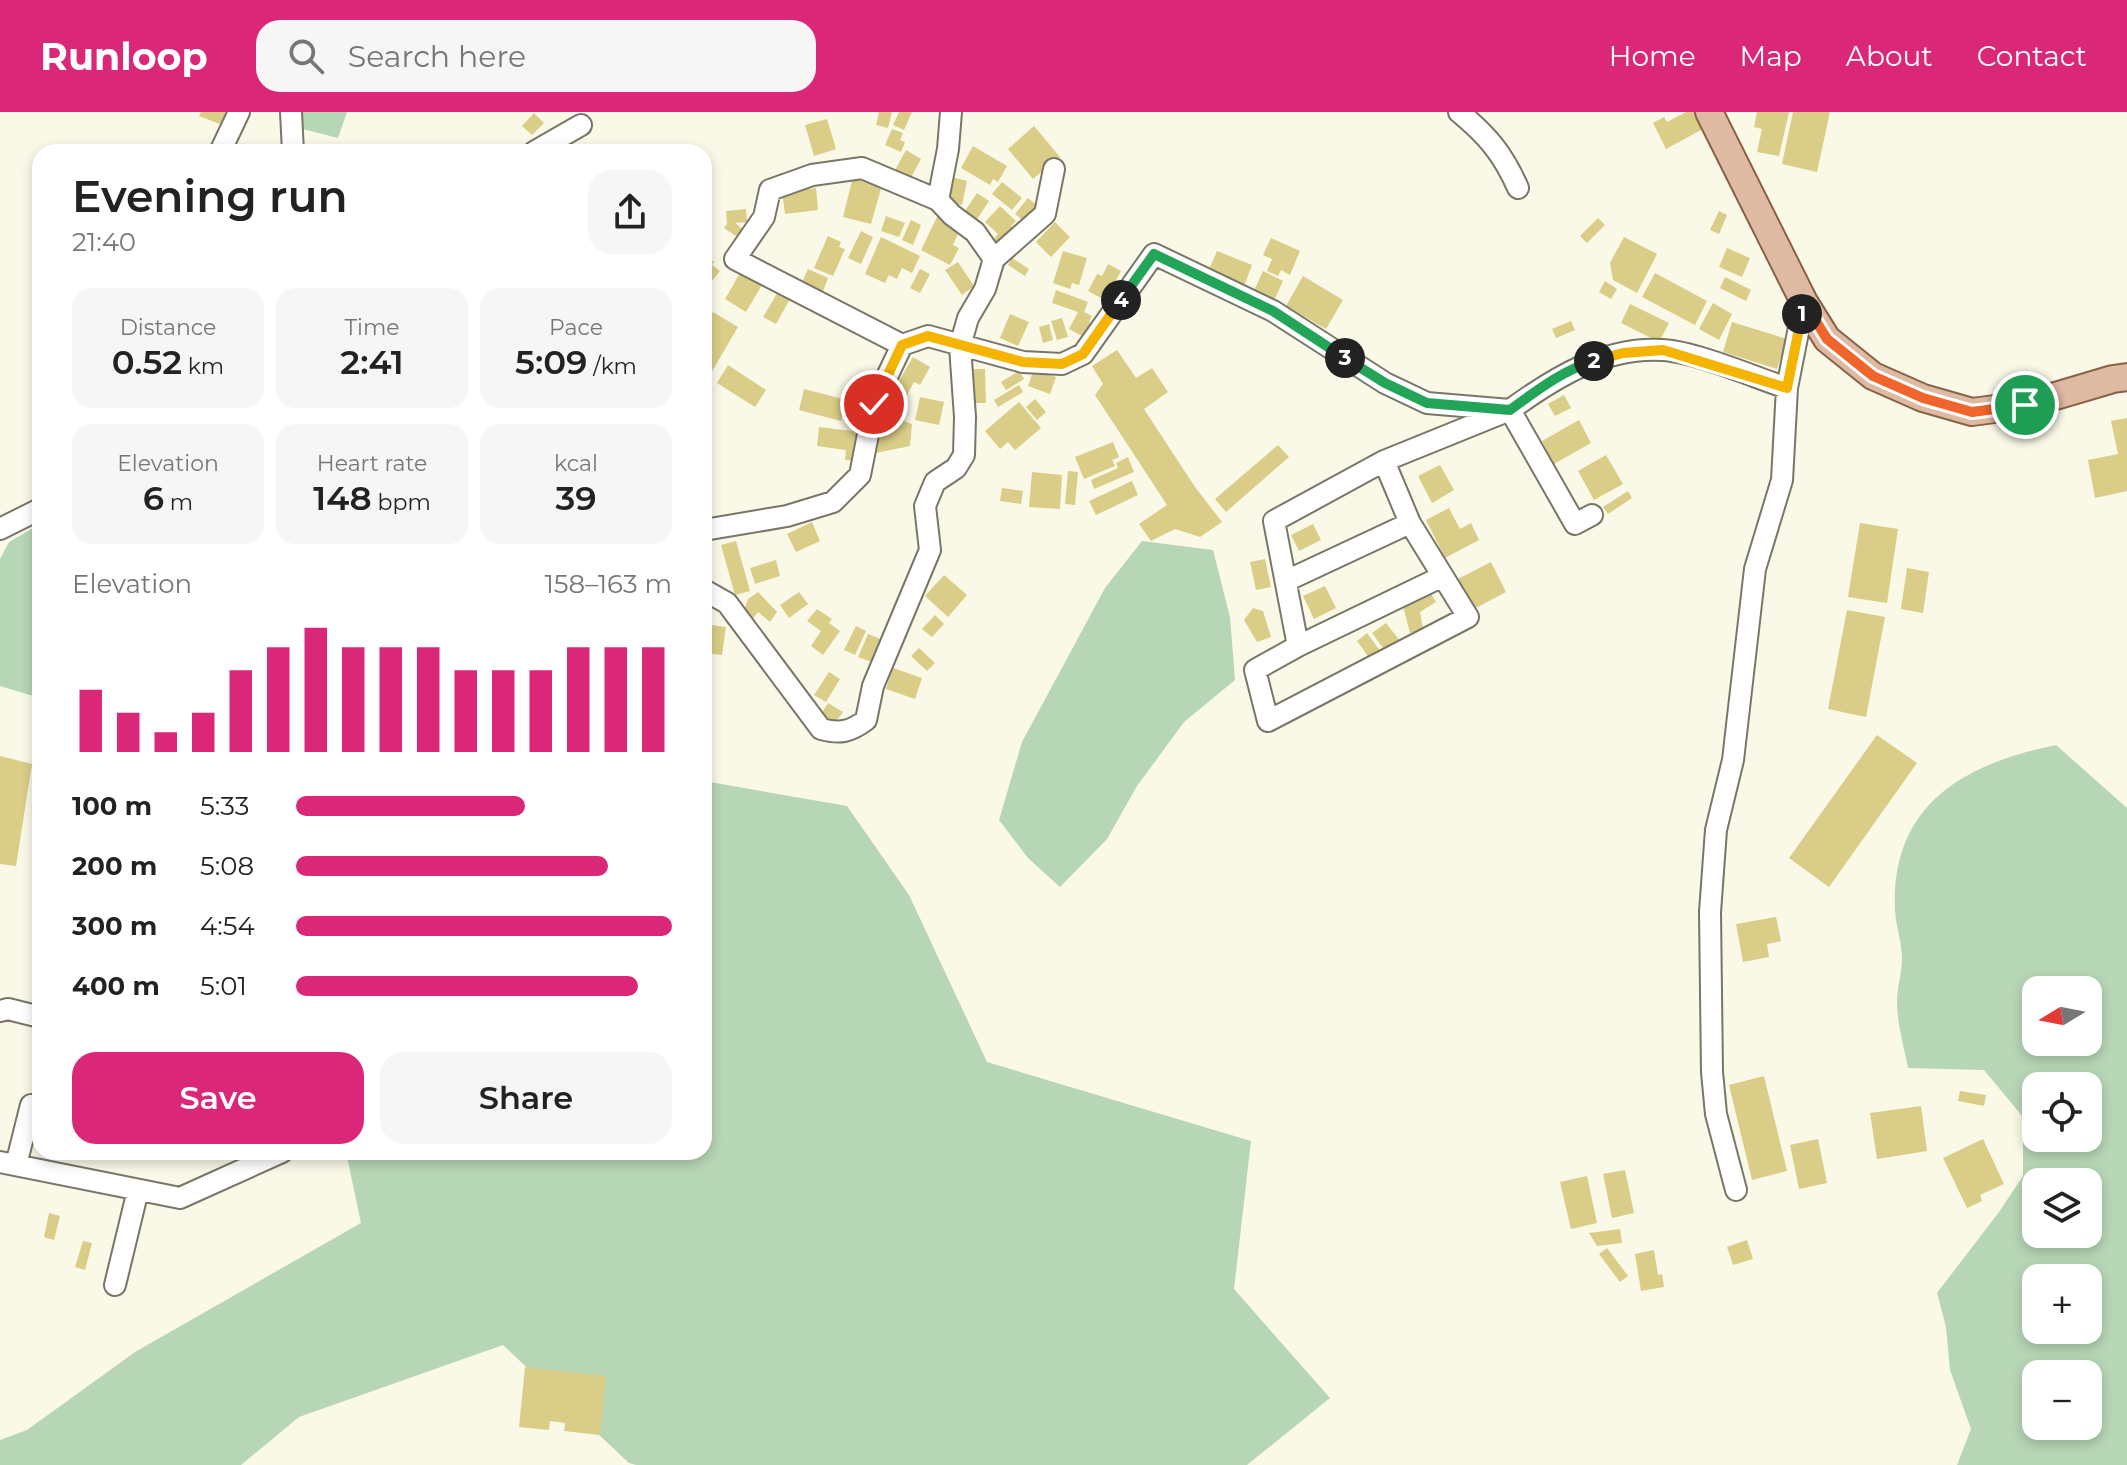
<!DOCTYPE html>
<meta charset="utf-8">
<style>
:root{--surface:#fff;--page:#f6f6f6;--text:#222;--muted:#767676;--accent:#db2777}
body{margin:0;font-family:Montserrat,sans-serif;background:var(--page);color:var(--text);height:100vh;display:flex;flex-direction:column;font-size:30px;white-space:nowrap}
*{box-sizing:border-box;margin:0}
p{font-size:26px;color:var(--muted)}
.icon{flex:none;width:44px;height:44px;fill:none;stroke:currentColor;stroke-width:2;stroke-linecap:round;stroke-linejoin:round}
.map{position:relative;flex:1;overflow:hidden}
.sheet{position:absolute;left:32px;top:32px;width:680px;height:1016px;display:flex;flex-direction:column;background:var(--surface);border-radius:24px;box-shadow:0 4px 12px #0003}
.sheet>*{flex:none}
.needle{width:52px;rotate:260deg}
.fabs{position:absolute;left:2022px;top:864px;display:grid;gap:16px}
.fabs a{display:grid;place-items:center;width:80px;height:80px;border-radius:16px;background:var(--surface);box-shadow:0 4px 12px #0003;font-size:40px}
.pin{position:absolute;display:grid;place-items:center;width:68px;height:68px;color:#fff;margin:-34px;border:4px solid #fff;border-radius:50%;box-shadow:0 2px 8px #0007}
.km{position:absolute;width:40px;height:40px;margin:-20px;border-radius:50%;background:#222;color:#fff;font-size:22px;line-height:40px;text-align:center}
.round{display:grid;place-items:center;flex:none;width:84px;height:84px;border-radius:24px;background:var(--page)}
.headline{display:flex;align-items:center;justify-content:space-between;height:136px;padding:0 40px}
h1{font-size:44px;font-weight:600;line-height:60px}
.stats{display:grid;grid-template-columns:repeat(3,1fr);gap:12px;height:136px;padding:8px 40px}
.stats div{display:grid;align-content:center;border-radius:20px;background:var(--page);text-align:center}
.stats b{font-size:34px;font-weight:600}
.stats small{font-size:22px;font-weight:400}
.stats p{font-size:22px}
.chart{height:224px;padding:16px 40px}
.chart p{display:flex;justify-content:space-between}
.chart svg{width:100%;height:144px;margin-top:8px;stroke:var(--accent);stroke-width:6}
.cta{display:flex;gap:16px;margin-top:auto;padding:16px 40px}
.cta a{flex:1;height:92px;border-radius:24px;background:var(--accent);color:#fff;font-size:32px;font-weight:600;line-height:92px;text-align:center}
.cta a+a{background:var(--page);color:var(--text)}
ul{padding:0 40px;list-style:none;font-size:26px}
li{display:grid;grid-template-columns:128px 96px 1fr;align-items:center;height:60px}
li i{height:20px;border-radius:10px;background:var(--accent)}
header{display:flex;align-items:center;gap:48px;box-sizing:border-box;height:112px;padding:0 40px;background:var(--accent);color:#fff}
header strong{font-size:38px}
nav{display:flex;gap:44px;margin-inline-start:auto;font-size:28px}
.search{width:560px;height:72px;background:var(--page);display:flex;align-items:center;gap:20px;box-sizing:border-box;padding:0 28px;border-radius:24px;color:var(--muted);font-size:30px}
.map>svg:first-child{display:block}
.green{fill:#b7d6b5;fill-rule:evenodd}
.building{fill:#dacd87}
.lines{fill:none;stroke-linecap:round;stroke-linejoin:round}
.minor-casing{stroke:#797668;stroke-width:24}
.major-casing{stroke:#896246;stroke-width:30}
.minor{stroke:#fff;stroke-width:20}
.major{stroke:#debaa3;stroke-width:26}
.split-1-casing{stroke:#fff;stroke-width:16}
.split-2-casing{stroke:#fff;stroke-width:16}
.split-3-casing{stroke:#fff;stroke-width:16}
.split-4-casing{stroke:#fff;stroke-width:16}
.split-5-casing{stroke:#fff;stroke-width:16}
.split-1{stroke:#f0652b;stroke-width:10}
.split-2{stroke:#f5b400;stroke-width:10}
.split-3{stroke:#22a559;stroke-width:10}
.split-4{stroke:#22a559;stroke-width:10}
.split-5{stroke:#f5b400;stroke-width:10}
</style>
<header>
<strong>Runloop</strong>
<div class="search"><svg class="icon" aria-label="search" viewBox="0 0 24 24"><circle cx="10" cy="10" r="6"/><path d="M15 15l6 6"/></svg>Search here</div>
<nav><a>Home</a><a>Map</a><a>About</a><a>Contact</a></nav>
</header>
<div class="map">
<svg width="2127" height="1353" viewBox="0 0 2127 1353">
<rect width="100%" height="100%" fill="#faf8e7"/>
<path class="green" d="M301,0H347L338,26L303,17Z
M40,412V586L0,574V447L9,430Z
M1142,429L1213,438L1230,505L1235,568L1184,610L1137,674L1107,727L1060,775L1028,746L999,708L1022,630L1105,476Z
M2056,633L2127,696V1353H1957L1971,1317L1950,1258L1946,1215L1937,1181L1999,1100L2023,1064V1005L1984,958L1908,956C1904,935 1897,911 1897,890C1897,875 1902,861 1902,847C1902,831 1896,815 1895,798C1891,692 1964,652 2056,633ZM2088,878V930H2036V878ZM2088,974V1026H2036V974ZM2088,1070V1122H2036V1070ZM2088,1166V1218H2036V1166ZM2088,1262V1314H2036V1262Z
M704,669L847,694L909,783L987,950L1251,1029L1234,1177L1330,1286L1247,1353H636L629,1351L503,1233L299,1305L241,1353H0V1328L27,1318L135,1240L361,1111L346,1040H704Z"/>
<path class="building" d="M201,0H231L225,14L199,4Z
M879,0H892L888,16L876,13Z
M899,0H912L904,18L893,13Z
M1686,0H1694L1703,17L1666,37L1653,11L1664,5L1667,10Z
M1757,0H1789L1779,44L1757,40L1762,17L1754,15Z
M1793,0H1830L1817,60L1782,52Z
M534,1L544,11L532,23L522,14Z
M827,7L836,37L814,44L805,13Z
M1034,14L1060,45L1033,67L1008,37Z
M892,17L903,21L900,28L905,30L901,40L885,33Z
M973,34L1007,54L998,70L993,67L990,73L961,56Z
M906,38L921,47L908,71L893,62Z
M853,65L882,73L871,112L843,105Z
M951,65L967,69L962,93L945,89Z
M1002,70L1022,86L1012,98L992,82Z
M816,76L818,98L785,102L782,80Z
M977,81L989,89L977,107L965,99Z
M1028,86L1038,94L1025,110L1015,102Z
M1000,94L1016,109L1011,114L1017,119L1003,135L994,127L998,122L985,110Z
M746,97L747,110L735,111L744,118L739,126L724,116L727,112L726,99Z
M1719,99L1727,103L1719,122L1710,118Z
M938,103L961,115L953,133L959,136L950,153L921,138Z
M886,104L905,111L899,125L881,119Z
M1598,106L1605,113L1587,131L1580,124Z
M911,108L921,113L913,133L902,128Z
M1055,110L1070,125L1051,145L1036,130Z
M861,119L873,125L861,152L848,146Z
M828,124L841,130L839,135L845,137L833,164L814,156Z
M881,125L920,144L912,161L902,156L897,167L889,163L885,171L865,162Z
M1624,125L1657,142L1637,181L1613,168L1610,151Z
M1271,126L1300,139L1290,163L1281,158L1278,164L1267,159L1272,147L1263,143Z
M1727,136L1750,146L1742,165L1719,155Z
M1063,139L1087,146L1079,173L1072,171L1070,177L1053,171Z
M1217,139L1252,153L1244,174L1208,160Z
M704,142L714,150L712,153L720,159L708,174L704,171Z
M1012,146L1029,157L1025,164L1008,153Z
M958,150L974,174L962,183L945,158Z
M1108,152L1121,159L1115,170L1124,175L1114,193L1088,179L1097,162L1102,164Z
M808,157L828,166L822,182L801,173Z
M920,157L930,162L920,181L910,176Z
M1263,159L1283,169L1273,191L1253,181Z
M740,161L762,173L746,200L725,187Z
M1655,161L1707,189L1695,213L1642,185Z
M1303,164L1343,188L1326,217L1286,194Z
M1725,165L1751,178L1746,189L1720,176Z
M1605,169L1617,177L1611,187L1599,180Z
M1056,178L1088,190L1084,200L1092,204L1089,210L1093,212L1086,226L1069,217L1078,200L1052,191Z
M778,180L790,187L776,212L763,205Z
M1713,191L1732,202L1719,228L1699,217Z
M1630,192L1669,211L1659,230L1621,211Z
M713,200L738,215L708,266L704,264V216Z
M1010,202L1029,210L1018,234L1000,226Z
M1062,206L1068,225L1057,228L1051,209Z
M1571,209L1575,218L1556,226L1552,217Z
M1732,210L1787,227L1777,257L1723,240Z
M1049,212L1053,228L1043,231L1039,215Z
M1117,238L1136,266L1152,256L1168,280L1144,297L1195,375L1222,410L1200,425L1175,417L1151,429L1139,412L1167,393L1095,283L1103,272L1092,254Z
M913,245L930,255L920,273L914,270L902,292L890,284Z
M728,253L766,278L755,295L717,271Z
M970,257H985L986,291H970Z
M1034,257L1056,265L1050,282L1028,274Z
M1019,259L1024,267L1006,278L1001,270Z
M1019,273L1023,280L998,295L994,288Z
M804,277L847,288L841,309L799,298Z
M1564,283L1571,296L1555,304L1548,292Z
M920,285L944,290L939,313L915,308Z
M889,287L902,293L898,304L884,298Z
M1035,287L1046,300L1037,308L1026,295Z
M1019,290L1041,316L1015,338L1008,330L1000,337L985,319Z
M881,300L912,312L910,334L876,341L875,322Z
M2127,306V379L2095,386L2088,348L2118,342L2111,309Z
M1579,308L1591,331L1554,352L1542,329Z
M819,315L860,320L856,349L845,348L846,338L817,334Z
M1113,330L1119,345L1112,348L1115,354L1084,367L1075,345Z
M1278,333L1289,345L1226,400L1215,387Z
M1606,343L1623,372L1594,388L1578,359Z
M1128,345L1134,360L1094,377L1091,368L1118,356L1116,351Z
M1440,353L1454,378L1432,391L1418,364Z
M1068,359L1078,360L1075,393L1065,392Z
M1032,360L1062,363L1060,397L1029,395Z
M1132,369L1138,383L1096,403L1089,389Z
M1002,376L1023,379L1021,392L1000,389Z
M1628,379L1632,386L1608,402L1603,395Z
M1449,396L1460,417L1471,411L1479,428L1445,446L1426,408Z
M812,410L820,429L796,440L787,422Z
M1860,411L1898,417L1887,491L1848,485Z
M1313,412L1321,428L1299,439L1291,423Z
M736,429L750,479L735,483L721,433Z
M1265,447L1271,475L1256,478L1250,450Z
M776,448L780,464L755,472L750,456Z
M1491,450L1506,480L1472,498L1456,468Z
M1907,456L1929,460L1923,501L1901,497Z
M944,463L967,483L948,505L925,484Z
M1325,474L1336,496L1314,507L1303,484Z
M1428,477L1436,490L1420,500L1423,517L1410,521L1402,490Z
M758,480L777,500L770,510L758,500L751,509L743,502L748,487Z
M799,480L808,492L789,506L780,493Z
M1253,496L1263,499L1271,525L1257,530L1244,508Z
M817,497L832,507L829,511L840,519L823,543L811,534L821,519L807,509Z
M1847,498L1885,505L1866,605L1828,597Z
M935,503L944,512L932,525L922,517Z
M1386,511L1400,529L1386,540L1372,521Z
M704,512L726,515L722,543L704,541Z
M856,514L866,519L855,543L844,538Z
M1367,521L1381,540L1370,547L1357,529Z
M868,522L883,528L874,551L858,545Z
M919,536L935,551L927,559L911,544Z
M893,556L922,566L915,587L886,577Z
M829,560L840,567L826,590L814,583Z
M828,591L843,600L838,607L827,613L821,602Z
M1877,623L1917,651L1829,775L1789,746Z
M0,644L32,652L16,754L0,752Z
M1776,805L1781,829L1767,832L1769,845L1743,850L1736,812Z
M1764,964L1787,1059L1752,1068L1729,973Z
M1960,979L1986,983L1984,994L1958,989Z
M1921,994L1927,1039L1877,1047L1870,1001Z
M1818,1027L1827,1071L1799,1077L1790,1033Z
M1983,1027L2004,1072L1980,1083L1982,1089L1967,1096L1943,1046Z
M1625,1058L1634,1101L1612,1106L1603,1062Z
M1587,1064L1597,1111L1571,1117L1560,1070Z
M49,1101L60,1104L54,1128L44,1125Z
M1620,1117L1622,1131L1597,1134L1589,1121Z
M1747,1128L1753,1147L1733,1153L1727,1135Z
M83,1129L92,1131L85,1158L75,1155Z
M1607,1136L1628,1164L1620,1170L1599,1142Z
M1654,1138L1658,1163L1662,1162L1664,1175L1641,1179L1635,1142Z
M525,1255L606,1264L600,1323L564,1319L565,1311L550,1309L549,1318L519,1315Z"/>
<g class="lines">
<g class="minor-casing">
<path id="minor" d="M291,0L293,40
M1459,0C1488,24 1503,42 1518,76
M220,40L239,0
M534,40L581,13
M938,88L948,37L951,0
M994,147L1045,102L1054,57
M1384,349L1410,411L1468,505L1268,609L1255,558L1298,534L1274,409L1384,349L1510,298L1575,412L1592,403
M0,417L40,397
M704,418L787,404L833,390L860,363L874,292L902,233L928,224L1023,250L1062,252L1083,242L1154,142L1273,199L1385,271L1427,291L1510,298C1554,266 1605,234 1663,238C1696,240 1754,265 1787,276
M1286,469L1410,411
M704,478L727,491L821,617C840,622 850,620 866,608L873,574L930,438L925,394L935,370L956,356L964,343L965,305L960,234L968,206L985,177L994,147L975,120L952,103L938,88L862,56L812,63L770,78L764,105L735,147L902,233
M1298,534L1441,465
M0,899L8,897L40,905
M0,1050L180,1086L282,1040
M16,1053L31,993
M1736,1078L1716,1002L1712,960L1710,800L1716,718L1733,648L1755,457L1782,368L1787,276L1804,190
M115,1173L138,1078"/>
</g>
<g class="major-casing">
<path id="major" d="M1709,0L1804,190L1827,227L1873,264L1923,286L1972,300L2025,293L2113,267L2127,265"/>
</g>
<use href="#minor" class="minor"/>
<use href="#major" class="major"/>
</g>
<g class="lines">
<g class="split-1-casing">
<path id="split-1" d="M1802,202L1804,190L1827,227L1873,264L1923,286L1972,300L2025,293"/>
</g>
<g class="split-2-casing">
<path id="split-2" d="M1594,249L1623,241L1663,238L1787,276L1802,202"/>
</g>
<g class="split-3-casing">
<path id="split-3" d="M1345,246L1385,271L1427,291L1510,298C1536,279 1563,258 1594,249"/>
</g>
<g class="split-4-casing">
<path id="split-4" d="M1121,188L1154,142L1273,199L1345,246"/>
</g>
<g class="split-5-casing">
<path id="split-5" d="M874,292L902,233L928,224L1023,250L1062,252L1083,242L1121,188"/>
</g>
<use href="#split-1" class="split-1"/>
<use href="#split-2" class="split-2"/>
<use href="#split-3" class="split-3"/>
<use href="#split-4" class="split-4"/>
<use href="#split-5" class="split-5"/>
</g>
</svg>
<div class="fabs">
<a><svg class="needle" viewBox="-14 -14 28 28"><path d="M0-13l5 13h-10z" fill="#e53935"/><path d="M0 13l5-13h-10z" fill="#767676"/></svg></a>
<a><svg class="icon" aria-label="locate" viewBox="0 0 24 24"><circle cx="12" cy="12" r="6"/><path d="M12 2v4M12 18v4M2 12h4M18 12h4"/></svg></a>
<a><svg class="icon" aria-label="layers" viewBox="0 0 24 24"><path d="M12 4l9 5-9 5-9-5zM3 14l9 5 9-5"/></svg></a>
<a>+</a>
<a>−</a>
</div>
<div class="pin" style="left:2025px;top:293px;background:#1e9e55"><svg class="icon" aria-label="arrive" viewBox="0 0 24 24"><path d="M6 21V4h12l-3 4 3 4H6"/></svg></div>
<div class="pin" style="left:874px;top:292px;background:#d93025"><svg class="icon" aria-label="check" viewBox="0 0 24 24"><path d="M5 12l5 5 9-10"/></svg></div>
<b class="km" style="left:1802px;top:202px">1</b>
<b class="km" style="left:1594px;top:249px">2</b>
<b class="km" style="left:1345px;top:246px">3</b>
<b class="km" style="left:1121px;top:188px">4</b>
<section class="sheet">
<div class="headline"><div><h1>Evening run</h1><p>21:40</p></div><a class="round"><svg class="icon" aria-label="share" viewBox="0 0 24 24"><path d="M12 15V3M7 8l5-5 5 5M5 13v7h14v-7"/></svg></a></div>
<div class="stats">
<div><p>Distance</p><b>0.52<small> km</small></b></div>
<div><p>Time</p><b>2:41</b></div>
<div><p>Pace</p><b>5:09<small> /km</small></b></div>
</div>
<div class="stats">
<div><p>Elevation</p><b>6<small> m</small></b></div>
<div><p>Heart rate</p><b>148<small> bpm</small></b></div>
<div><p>kcal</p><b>39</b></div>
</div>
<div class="chart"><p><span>Elevation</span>158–163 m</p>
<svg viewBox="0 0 160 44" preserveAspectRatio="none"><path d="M5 44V25M15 44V32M25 44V38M35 44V32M45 44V19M55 44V12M65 44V6M75 44V12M85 44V12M95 44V12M105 44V19M115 44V19M125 44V19M135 44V12M145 44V12M155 44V12"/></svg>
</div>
<ul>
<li><b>100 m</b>5:33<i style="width:61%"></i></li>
<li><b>200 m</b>5:08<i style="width:83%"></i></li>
<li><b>300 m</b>4:54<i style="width:100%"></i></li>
<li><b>400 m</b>5:01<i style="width:91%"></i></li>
</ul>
<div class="cta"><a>Save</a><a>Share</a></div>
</section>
</div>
